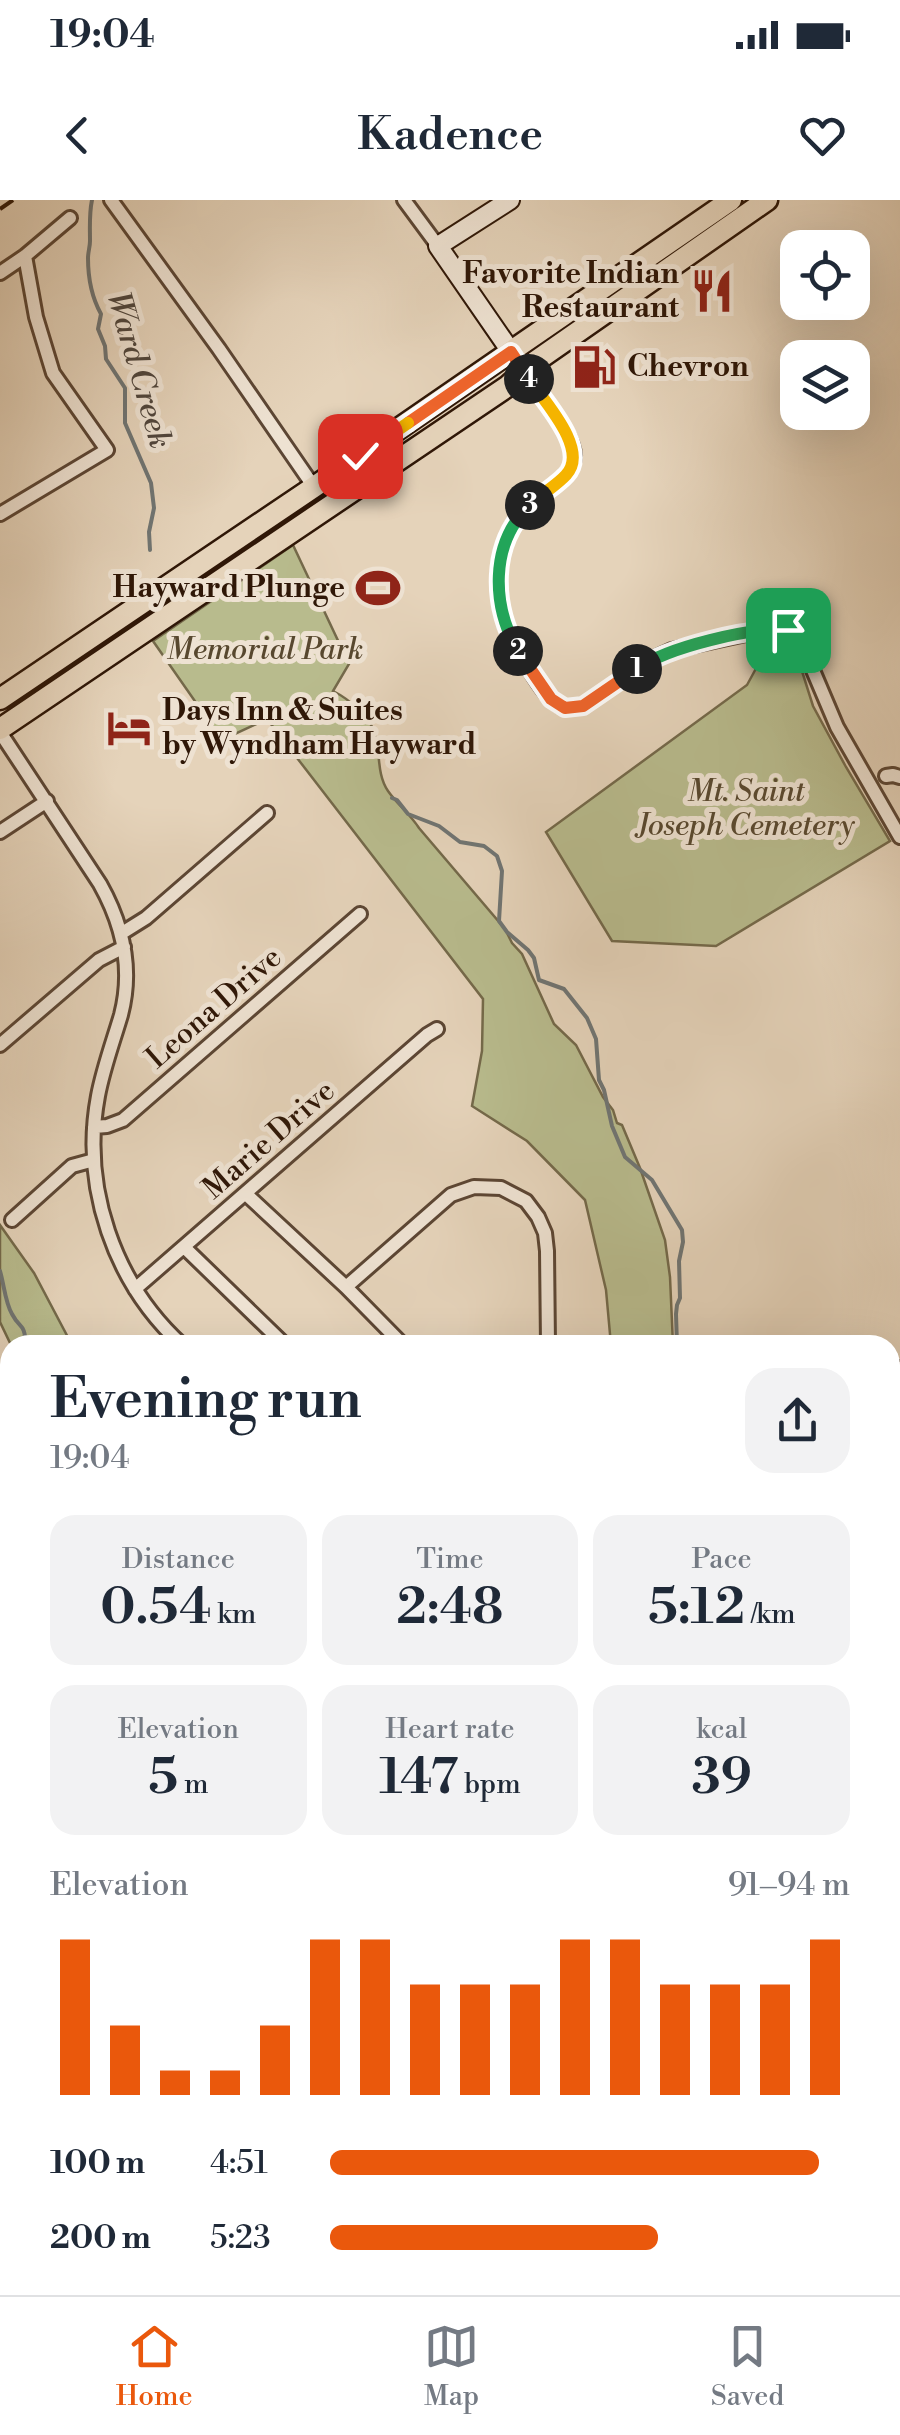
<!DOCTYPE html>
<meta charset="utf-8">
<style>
:root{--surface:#fff;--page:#f2f2f3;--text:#1f2937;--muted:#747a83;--line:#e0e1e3;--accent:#ea580c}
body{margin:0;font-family:"Libre Bodoni",serif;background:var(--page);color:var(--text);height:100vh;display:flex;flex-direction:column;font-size:38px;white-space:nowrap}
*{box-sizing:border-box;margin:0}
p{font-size:32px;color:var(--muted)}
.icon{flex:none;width:55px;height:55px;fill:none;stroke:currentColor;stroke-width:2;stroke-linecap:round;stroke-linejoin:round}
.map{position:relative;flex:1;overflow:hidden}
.details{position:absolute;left:0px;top:1135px;width:900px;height:960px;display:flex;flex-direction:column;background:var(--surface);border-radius:30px 30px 0 0;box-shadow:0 10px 40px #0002}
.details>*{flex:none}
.buttons{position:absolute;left:780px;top:30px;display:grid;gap:20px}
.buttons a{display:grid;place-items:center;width:90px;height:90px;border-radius:20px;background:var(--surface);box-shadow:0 10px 40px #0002;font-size:50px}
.pin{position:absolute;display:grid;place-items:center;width:85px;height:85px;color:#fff;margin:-42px;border-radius:20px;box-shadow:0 5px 15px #0006}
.km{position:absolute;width:50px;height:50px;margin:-25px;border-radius:50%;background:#222;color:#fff;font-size:28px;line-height:50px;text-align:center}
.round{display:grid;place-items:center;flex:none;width:105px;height:105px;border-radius:30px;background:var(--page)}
.headline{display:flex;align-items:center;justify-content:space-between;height:170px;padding:0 50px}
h1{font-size:55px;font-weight:600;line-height:75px}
.stats{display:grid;grid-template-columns:repeat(3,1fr);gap:15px;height:170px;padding:10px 50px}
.stats div{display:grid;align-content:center;border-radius:25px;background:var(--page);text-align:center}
.stats b{font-size:50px;font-weight:600}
.stats small{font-size:28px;font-weight:400}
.stats p{font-size:28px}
.chart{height:280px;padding:20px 50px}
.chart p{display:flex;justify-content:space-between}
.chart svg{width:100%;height:180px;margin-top:10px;stroke:var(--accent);stroke-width:6}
ul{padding:0 50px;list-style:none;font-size:32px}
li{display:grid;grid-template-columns:160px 120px 1fr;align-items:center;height:75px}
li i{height:25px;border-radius:12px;background:var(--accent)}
.status{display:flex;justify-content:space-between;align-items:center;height:70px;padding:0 50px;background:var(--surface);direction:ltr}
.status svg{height:28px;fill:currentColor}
header{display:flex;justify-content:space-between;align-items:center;height:130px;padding:0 50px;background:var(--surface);font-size:45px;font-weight:600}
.dock{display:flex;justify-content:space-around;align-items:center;height:140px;border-top:2px solid var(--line);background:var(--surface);font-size:28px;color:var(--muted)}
.dock a{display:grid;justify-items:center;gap:5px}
.dock .current{color:var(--accent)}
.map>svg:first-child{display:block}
.green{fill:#b8bb8d;stroke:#74694a;stroke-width:2.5}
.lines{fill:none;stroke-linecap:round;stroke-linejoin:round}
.stream{stroke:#707573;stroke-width:4}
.street-casing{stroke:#5c4634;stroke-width:18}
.secondary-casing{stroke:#2f1707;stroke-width:22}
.primary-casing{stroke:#2f1707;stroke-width:25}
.street{stroke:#eee2d2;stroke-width:12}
.secondary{stroke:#eee2d2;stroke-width:18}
.primary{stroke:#e5d3ba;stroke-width:20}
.rail{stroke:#2f1707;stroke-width:4;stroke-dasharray:18 18;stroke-linecap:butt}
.split-1-casing{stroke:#fff;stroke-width:20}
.split-2-casing{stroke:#fff;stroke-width:20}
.split-3-casing{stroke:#fff;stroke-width:20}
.split-4-casing{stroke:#fff;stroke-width:20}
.split-5-casing{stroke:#fff;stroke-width:20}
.split-6-casing{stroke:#fff;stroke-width:20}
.split-1{stroke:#22a559;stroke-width:12}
.split-2{stroke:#f0652b;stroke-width:12}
.split-3{stroke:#22a559;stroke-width:12}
.split-4{stroke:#f5b400;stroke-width:12}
.split-5{stroke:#f0652b;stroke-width:12}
.split-6{stroke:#f5b400;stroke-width:12}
.labels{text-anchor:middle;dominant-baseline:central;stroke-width:10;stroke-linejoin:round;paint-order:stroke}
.poi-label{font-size:30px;font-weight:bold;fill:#2f1707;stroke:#eee2d2;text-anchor:end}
.park-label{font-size:30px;font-style:italic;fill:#58482f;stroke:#eee2d2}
.street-label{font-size:30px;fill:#2f1707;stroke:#eee2d2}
.water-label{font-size:32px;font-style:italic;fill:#50463d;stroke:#eee2d2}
</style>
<div class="status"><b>19:04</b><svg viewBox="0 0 49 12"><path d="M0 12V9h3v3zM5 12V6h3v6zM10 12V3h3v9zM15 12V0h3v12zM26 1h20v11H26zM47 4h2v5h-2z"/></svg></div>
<header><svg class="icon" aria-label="back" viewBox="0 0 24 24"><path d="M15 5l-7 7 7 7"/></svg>Kadence<svg class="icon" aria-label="heart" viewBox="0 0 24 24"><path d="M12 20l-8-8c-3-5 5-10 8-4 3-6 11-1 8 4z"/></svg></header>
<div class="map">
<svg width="900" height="2095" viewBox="0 0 900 2095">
<rect width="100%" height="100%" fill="#e5d3ba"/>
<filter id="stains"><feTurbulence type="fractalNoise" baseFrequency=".002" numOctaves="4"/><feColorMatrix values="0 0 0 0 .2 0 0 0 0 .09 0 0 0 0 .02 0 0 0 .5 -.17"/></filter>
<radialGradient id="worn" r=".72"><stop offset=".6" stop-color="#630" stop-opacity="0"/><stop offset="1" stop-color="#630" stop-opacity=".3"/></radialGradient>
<path class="green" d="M293,345L349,464L333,491C349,499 372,518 376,537C380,554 377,575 388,591C397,604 410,614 419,628L505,729L512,743L522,754L554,824L576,845L603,897L613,910L617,923L622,925L640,968L665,1040L670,1077L673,1145H611L606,1090L585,1000L527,941L472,906L482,851L483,799L267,519L222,540L153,441Z
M774,438L784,440L795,449L813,506L846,567L890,641L716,746L612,741L546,632L747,485L759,463L761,442Z
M0,1025L34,1073L72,1145H11L0,1122Z
M50,2085H149L143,2095H43Z
M376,2085H493L486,2095H373Z"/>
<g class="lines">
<path class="stream" d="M92,0C89,14 90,27 90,41C90,47 88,52 88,58C88,78 91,96 101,114L98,129L105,146L106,159L125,188V223L151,283L154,308L149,332L150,350
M392,598L397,600L408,614L439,626L460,642L484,646L497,656L502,671L499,721L507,732L528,750L534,758L539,780L564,789L587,818L596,839L599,880L604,890L612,926L625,957L652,980L682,1030L683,1042L679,1061L680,1098L677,1105L676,1114L677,1145
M0,1071C4,1084 5,1102 12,1114C21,1131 24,1121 26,1145
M64,2095L72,2085
M487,2095L493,2085"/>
<g class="street-casing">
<path id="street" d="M111,0L219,149L314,287
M404,0L438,46
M0,73L25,56L70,18
M525,172C536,192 576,236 574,257C573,279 536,295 522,312C489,353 493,413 521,456C533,473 545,500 565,508L583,506L648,461L672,450L769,429L789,431L801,442L837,527L900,637
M0,314L107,250L53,173L36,117L25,56
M0,532L100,684C123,725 133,769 121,815C113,842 103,869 98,896C81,987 114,1083 182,1145
M886,576L893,575L900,577
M0,632L47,601
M122,733L146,718L267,613
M0,845L99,760L124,747
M94,927L107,926L123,920L360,714
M246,994L346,1087L403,1145
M12,1020L72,966L94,960
M184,1047L285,1145
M346,1087L451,995L474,987L501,988L526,1001L538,1017L545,1033L547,1051L548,1145
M135,1089L427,835L437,829
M890,1173L900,1168
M0,1298L10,1310
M890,1905L900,1904
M890,2049L900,2050
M252,2095L258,2085"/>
</g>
<g class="secondary-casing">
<path id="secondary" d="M510,0L438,46L525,172
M890,1552L900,1535
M890,1732L900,1815"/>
</g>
<g class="primary-casing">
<path id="primary" d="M0,499L314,287L731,0
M0,529L508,186L536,161L767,0"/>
</g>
<use href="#street" class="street"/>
<use href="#secondary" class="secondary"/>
<use href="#primary" class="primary"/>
<path class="rail" d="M0,9L13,0"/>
</g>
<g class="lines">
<g class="split-1-casing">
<path id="split-1" d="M637,469C668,447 751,427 788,430"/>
</g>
<g class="split-2-casing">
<path id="split-2" d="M518,451L551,499L565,508L583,506L637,469"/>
</g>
<g class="split-3-casing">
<path id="split-3" d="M518,451C492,406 489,344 530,305"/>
</g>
<g class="split-4-casing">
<path id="split-4" d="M529,179C544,201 590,250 566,275C556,286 541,294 530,305"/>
</g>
<g class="split-5-casing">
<path id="split-5" d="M408,223L511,152L529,179"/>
</g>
<g class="split-6-casing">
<path id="split-6" d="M360,256L408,223"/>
</g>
<use href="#split-1" class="split-1"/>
<use href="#split-2" class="split-2"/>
<use href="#split-3" class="split-3"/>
<use href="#split-4" class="split-4"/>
<use href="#split-5" class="split-5"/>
<use href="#split-6" class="split-6"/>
</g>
<defs>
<g id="restaurant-bare" transform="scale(3.45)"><path d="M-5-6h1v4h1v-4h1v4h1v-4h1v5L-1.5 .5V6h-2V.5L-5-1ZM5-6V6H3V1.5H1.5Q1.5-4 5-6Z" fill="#8f2418" stroke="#eee2d2" stroke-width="2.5" paint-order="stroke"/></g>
<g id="fuel-bare" transform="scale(3.45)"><path d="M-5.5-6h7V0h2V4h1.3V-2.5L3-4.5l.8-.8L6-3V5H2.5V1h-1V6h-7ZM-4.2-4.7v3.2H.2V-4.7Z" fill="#8f2418" stroke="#eee2d2" stroke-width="2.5" paint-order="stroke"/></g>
<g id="stadium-bare" transform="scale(3.45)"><path d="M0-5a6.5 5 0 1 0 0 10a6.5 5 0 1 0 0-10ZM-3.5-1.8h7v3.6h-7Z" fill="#8f2418" stroke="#eee2d2" stroke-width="2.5" paint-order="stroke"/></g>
<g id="hotel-bare" transform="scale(3.45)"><path d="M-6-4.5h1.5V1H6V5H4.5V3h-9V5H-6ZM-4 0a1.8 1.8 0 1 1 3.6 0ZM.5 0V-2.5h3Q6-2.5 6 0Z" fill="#8f2418" stroke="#eee2d2" stroke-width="2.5" paint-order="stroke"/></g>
</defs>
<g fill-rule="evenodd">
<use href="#restaurant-bare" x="712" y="91"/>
<use href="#fuel-bare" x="594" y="167"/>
<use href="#stadium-bare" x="378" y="388"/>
<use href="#hotel-bare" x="129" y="528"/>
</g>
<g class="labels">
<g class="poi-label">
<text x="679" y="74">Favorite Indian<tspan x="679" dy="34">Restaurant</tspan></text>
<text x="627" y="167" text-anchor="start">Chevron</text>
<text x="345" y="388">Hayward Plunge</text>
<text x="162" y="511" text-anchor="start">Days Inn &amp; Suites<tspan x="162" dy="34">by Wyndham Hayward</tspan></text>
</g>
<g class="park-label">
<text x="265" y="450">Memorial Park</text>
<text x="746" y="592">Mt. Saint<tspan x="746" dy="34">Joseph Cemetery</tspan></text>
</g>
<g class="street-label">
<text transform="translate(214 808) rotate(-41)">Leona Drive</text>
<text transform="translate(269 940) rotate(-41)">Marie Drive</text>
</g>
<g class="water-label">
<text transform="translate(139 170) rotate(74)">Ward Creek</text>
</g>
</g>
<rect width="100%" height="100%" filter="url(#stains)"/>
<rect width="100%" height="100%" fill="url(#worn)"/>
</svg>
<div class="buttons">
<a><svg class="icon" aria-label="locate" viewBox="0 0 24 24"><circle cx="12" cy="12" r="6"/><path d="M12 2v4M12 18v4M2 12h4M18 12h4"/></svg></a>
<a><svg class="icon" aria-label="layers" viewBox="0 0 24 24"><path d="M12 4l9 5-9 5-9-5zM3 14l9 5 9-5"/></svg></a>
</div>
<div class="pin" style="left:788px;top:430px;background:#1e9e55"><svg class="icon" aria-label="arrive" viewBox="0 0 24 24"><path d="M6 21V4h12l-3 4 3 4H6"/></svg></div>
<div class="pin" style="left:360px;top:256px;background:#d93025"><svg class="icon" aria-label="check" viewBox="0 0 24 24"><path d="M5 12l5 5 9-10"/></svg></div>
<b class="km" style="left:637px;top:469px">1</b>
<b class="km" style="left:518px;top:451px">2</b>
<b class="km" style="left:530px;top:305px">3</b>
<b class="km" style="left:529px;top:179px">4</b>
<section class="details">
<div class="headline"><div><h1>Evening run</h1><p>19:04</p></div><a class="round"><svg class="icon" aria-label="share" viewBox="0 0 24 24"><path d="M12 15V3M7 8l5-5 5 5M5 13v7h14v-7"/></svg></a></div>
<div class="stats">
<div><p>Distance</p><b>0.54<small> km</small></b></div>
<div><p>Time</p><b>2:48</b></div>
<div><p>Pace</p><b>5:12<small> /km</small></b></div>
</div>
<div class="stats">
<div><p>Elevation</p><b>5<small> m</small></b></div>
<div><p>Heart rate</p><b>147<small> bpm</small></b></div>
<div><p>kcal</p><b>39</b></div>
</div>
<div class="chart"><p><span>Elevation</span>91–94 m</p>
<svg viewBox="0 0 160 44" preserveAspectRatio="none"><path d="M5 44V6M15 44V27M25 44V38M35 44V38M45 44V27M55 44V6M65 44V6M75 44V17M85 44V17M95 44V17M105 44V6M115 44V6M125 44V17M135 44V17M145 44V17M155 44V6"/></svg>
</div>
<ul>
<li><b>100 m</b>4:51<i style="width:94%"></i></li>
<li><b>200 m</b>5:23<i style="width:63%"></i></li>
</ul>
</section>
</div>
<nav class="dock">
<a class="current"><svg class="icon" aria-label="home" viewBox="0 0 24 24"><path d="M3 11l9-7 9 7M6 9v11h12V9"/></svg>Home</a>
<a><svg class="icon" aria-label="map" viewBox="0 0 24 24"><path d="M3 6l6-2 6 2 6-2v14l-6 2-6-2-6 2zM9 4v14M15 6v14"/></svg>Map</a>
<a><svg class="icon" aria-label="saved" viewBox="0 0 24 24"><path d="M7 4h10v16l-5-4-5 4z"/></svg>Saved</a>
</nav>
